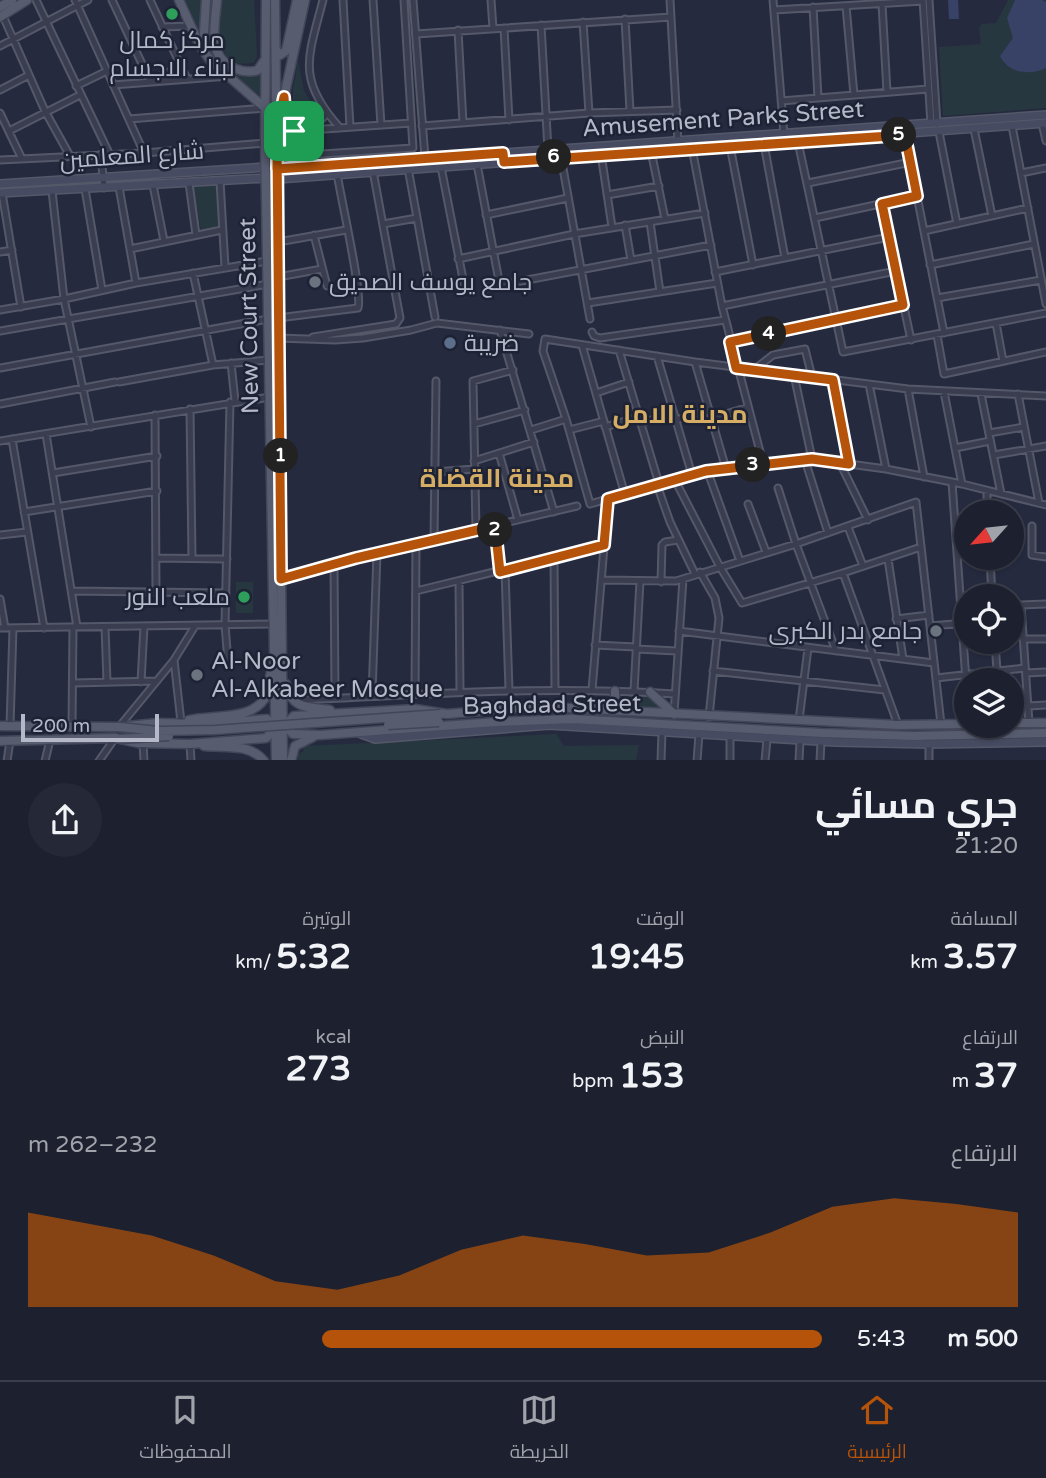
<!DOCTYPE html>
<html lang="ar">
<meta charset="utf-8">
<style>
:root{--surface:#1c202f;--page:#252837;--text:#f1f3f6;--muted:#a0a3aa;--line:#3a3e4b;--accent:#b45309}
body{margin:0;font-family:"Varela Round",Cairo,sans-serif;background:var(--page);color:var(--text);direction:rtl;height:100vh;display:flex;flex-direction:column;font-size:26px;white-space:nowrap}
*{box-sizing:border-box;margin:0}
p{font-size:23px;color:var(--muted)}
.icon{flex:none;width:38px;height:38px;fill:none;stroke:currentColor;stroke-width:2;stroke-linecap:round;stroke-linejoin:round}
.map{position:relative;height:760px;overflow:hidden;direction:ltr}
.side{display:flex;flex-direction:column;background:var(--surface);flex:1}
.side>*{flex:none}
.needle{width:46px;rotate:243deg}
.controls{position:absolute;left:954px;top:500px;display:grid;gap:14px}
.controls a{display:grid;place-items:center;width:70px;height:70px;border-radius:50%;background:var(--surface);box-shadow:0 2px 5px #0004,0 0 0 2px var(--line);font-size:35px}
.scale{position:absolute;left:21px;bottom:18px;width:138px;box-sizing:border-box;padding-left:7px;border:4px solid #b5b8c9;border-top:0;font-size:19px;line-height:24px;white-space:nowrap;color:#b5b8c9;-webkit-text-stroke:5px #1d2234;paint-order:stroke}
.pin{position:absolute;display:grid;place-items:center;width:60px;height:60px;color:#fff;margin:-30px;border-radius:14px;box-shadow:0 4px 10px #0006}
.km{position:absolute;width:35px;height:35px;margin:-18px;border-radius:50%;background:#222;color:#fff;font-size:19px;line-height:35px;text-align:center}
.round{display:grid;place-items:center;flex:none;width:74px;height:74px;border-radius:37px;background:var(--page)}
.head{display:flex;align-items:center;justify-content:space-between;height:119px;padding:0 28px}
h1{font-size:38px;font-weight:700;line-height:52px}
.figures{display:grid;grid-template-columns:repeat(3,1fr);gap:10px;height:119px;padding:7px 28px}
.figures div{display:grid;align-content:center}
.figures b{font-size:35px;font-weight:700}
.figures small{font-size:19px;font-weight:400}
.figures p{font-size:19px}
.chart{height:196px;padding:14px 28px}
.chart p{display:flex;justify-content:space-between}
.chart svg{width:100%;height:126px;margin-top:7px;fill:var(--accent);opacity:.7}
ul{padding:0 28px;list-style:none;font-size:23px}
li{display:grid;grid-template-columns:112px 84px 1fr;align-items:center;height:52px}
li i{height:18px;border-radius:9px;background:var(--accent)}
.tab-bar{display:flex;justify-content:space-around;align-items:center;height:98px;border-top:2px solid var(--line);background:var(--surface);font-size:19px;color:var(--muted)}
.tab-bar a{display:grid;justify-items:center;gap:4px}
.tab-bar .selected{color:var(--accent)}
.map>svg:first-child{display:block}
.green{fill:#273740}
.water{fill:#384266}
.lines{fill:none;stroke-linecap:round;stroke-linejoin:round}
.street-casing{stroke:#545869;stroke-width:9}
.secondary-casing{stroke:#545869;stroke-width:10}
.primary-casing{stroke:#424658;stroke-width:11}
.street{stroke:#393d4f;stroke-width:5}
.secondary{stroke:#474b62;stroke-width:7}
.primary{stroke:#575c6f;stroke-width:8}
.primary-bridge-casing{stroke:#424658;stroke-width:11;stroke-linecap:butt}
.primary-bridge{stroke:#575c6f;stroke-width:8}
.route-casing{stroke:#fff;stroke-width:14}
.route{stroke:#b45309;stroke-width:9}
.leisure-dot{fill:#2e9e5b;stroke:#1d2234;stroke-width:2.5}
.worship-dot{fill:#6b7280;stroke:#1d2234;stroke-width:2.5}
.service-dot{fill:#5c6f8a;stroke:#1d2234;stroke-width:2.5}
.labels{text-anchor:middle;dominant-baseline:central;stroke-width:5;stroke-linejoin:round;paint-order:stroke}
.poi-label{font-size:24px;fill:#b5b8c9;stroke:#1d2234;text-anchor:start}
.street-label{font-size:24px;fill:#b5b8c9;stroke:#1d2234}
.neighbourhood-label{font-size:26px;font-weight:bold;fill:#d5ad64;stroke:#1d2234}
</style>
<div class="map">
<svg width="1046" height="761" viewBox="0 0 1046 761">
<rect width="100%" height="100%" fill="#252a3f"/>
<path class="green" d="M185,0H204L202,32L200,33Z
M209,0H213C210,47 201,73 260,76V95L221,68L207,51Z
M222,0H254L257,56L254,63L236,64C213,50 221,23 222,0Z
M1008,0H1046V108L943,116L939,47L981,44L979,28L982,24L996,23Z
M298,60L304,91L317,111L313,121L302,128L293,119V89Z
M217,184L218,228L201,231L193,186Z
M236,582H253V613H236Z
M628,694L649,695L667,711L609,708Z
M556,734L564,746L639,745L636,760H298V754L303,752L304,746Z"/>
<path class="water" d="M948,0H958L959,19H949Z
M1015,0H1042L1046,2V68C1030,76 1008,73 1000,56L1013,38L1007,18Z"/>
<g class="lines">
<g class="street-casing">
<path id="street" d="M36,0L109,153
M75,0L144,153
M112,0L150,81L181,66
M150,0L187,79
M323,0C308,58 296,79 340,128
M343,0L350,127
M373,0L381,125
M413,0L425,158
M491,0L493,28
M670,0L678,142
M773,0L784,135
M923,0L931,124
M929,0L937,124
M882,4L887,92
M846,6L854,95
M813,7L818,98
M774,10L923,1
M3,16L45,111L70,156
M625,19L630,111
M583,22L589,113
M541,25L548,150
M162,27L191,26
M504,28L509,120
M458,30L463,123
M416,34L671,17
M0,46L88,0
M113,85L229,76
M76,86L107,71
M0,90L29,75
M781,101L928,89
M284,105L286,125L296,131L411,123
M0,113L22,159
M129,119L265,108
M1042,123L1046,141
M422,126L589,113L677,110
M1012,126L1046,304
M974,129L992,216
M310,130L327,114
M9,131L80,95
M304,131L307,155L413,148L404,0
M939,132L957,224
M905,135L944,333
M798,142L843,352L1046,313
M764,144L785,258
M730,146L753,265
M277,148L288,138L299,132
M692,148L722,306L763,463
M651,151L665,219
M101,154L104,188
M601,154L612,227
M561,157L590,319
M0,160L144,153L265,143
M477,164L499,281L501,285L711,245
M441,167L464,284
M408,168L435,317
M1021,173L1046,168
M220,181L225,267
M189,183L196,235
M808,183L911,162
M153,185L164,241
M119,187L136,283
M85,189L102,290
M52,191L64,299L91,427
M2,193L21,307
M607,195L659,186
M882,204L911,340
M486,215L568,198
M815,218L917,196
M650,222L660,292
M383,224L417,218
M625,225L631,260
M924,231L1028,208
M314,235L327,286
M278,242L346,230
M130,249L222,230
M0,252L12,250
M458,259L574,234L705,213
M930,265L1034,244
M715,272L889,237
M193,273L213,365
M278,277L322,269
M937,298L1041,280
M588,303L717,283
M722,306L896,271
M0,310L64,299L136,283L267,261
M278,318L358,308C363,294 340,195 337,173
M996,323L1003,361
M500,330L554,512
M0,331L268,284
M592,332L594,336L600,338L725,320
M937,335L944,374L1046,352
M313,337L396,324L400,318L373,171
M278,338L335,340L363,338L411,330L437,323L529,334
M730,342L903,305
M582,345L625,495
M619,350L659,484
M657,356L692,475
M695,362L726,469
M231,363L235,401
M0,368L268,319
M755,369L773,355L805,349L812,377
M794,375L812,459
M833,380L849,464
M119,382L213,365L269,360
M869,384L886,469
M908,389L924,477
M944,392L962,484
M596,393L629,382
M981,394L1001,494
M1018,394L1039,503
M1046,396L908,389L695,362L545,339L543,351L566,419L590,504L706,471L812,459L886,469L962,484L1046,505
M0,404L115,382
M190,409L192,558
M155,415L156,592
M712,418L746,408
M676,420L710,410
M641,423L674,413
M474,424L525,410
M605,427L639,417
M531,430L566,419
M569,430L604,421
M989,433L1024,427
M46,434L77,627
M12,439L44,628
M0,441L270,397
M955,448L990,441
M499,453L518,520
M994,455L1046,446
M805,460L828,533
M474,461L534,442
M840,463L868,520
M435,472L474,469
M53,473L157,456
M710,478L740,561
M952,482L966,681
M677,484L720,567L742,603L843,573L921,547
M657,485L670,522L695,574
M778,488L796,544L836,651
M987,491V513
M748,504L766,552
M24,512L157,491
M495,526L500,572
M1032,526V555L1046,557
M848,527L863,566
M476,530L473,381L513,370
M0,535L27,532
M434,539L436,381
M156,558L227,559
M554,558L555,689
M990,558L992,597
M888,559L903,659
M334,563L335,698
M505,571L509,690
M700,572L715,598L719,618L709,717
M843,573L898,725
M281,578L356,558L577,506
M601,580L676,581L796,544L916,502L941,724
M459,581L460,691
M661,582L662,545L665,542L678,540
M73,591L226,593
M416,591L604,545
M0,599L5,628
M896,619L929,615
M930,626L966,623
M105,627L107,682
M0,628L274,624
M679,631L934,663
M1023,639H1046
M995,642L997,671
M595,645L636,647
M636,649L677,651
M174,660L181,722
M228,662L225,625L230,402
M713,671L885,690
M1026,673L1046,672
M936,678L1025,668
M141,682L144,626
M73,683L157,681
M592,690L608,499
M634,691L640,581
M415,693L416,545
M372,695L377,553
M294,700C421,695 548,685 675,694
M1028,706L1046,705
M674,714L683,579
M799,720L808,648
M1029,723L1021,605L1046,604
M10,726L13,628
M72,726L73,627
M119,727L174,660L195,626
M143,743L144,761
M190,744L191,761
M929,744V761
M7,761L10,741
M45,761L50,740
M99,761L115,738
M661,761L662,732
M697,761L699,734
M730,761V735
M765,761L767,739
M799,761L800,741
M820,761L821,741"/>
</g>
<g class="secondary-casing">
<path id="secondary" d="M277,169L1046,115
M278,179L1046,123
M0,184L266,167
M0,193L266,178
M356,732L375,739L549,725L836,742L929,744L1046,742"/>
</g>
<g class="primary-casing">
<path id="primary" d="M179,0L200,46L210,60L265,108
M217,0C215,25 206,58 236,69C244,72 250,73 258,70L264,61
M266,0L265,143L276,761
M275,0L283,761
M0,7L12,0
M0,17L27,0
M203,49L206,0
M276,50L280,55L286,51L297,0
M280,116L305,0
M286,684C291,709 308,707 330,710
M650,692L674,714
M603,709L615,701V691
M189,720C213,714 255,722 267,694C270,687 269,679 271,672
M1012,723H1046
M966,724L898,725L569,708H516L447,714L415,709L294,716L289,721V730L293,734L320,735L496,722L572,719L822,733L913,736L1046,733
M0,726L119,727L157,723L206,724L267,719L272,724L271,733L266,738L190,744L138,743L115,738L0,741
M204,746C225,748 250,743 264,761
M291,761L295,746L313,737"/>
</g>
<use href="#street" class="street"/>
<use href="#secondary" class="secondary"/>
<use href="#primary" class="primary"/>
<g class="primary-bridge-casing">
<path id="primary-bridge" d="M388,725L439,722
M119,727L159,731L215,730L441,714
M119,739L169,736"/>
</g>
<use href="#primary-bridge" class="primary-bridge"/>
</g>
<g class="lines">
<g class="route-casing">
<path id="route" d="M294,131H302L288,138L277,148L281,579L356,558L495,526L500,572L604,545L608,499L706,471L812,459L849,464L833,380L736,368L730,342L903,305L882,204L917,196L905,135L504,162L503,153L277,169C277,141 278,124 284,97L286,124L294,131"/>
</g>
<use href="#route" class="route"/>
</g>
<g class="leisure-dot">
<circle cx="172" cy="14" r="7"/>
<circle cx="244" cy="597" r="7"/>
</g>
<g class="worship-dot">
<circle cx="315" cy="282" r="7"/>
<circle cx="936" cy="631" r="7"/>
<circle cx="197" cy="675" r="7"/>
</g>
<circle class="service-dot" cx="450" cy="343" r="7"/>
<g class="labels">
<g class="poi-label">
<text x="172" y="40" text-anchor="middle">مركز كمال<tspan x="172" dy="28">لبناء الاجسام</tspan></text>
<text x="329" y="282">جامع يوسف الصديق</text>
<text x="464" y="343">ضريبة</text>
<text x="230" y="597" text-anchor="end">ملعب النور</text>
<text x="922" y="631" text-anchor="end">جامع بدر الكبرى</text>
<text x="211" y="661">Al-Noor<tspan x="211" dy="28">Al-Alkabeer Mosque</tspan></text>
</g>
<g class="street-label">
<text transform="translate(723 119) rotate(-4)">Amusement Parks Street</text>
<text transform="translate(132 156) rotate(-4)">شارع المعلمين</text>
<text transform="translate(249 316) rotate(-91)">New Court Street</text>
<text transform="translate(552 705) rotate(-1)">Baghdad Street</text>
</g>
<g class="neighbourhood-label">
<text x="680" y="414">مدينة الامل</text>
<text x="497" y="478">مدينة القضاة</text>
</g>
</g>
</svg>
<div class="controls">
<a><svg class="needle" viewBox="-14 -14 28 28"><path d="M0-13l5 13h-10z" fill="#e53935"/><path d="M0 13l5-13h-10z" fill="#a0a3aa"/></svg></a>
<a><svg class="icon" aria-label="locate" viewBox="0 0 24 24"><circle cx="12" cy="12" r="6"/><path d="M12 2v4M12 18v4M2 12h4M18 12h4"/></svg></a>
<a><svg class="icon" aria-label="layers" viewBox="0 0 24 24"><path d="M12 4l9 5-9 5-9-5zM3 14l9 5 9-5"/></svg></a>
</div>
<div class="scale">200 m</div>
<div class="pin" style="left:294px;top:131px;background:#1e9e55"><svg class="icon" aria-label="arrive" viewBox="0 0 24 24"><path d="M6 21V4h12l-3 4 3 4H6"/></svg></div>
<b class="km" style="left:281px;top:456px">1</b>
<b class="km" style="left:495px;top:530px">2</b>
<b class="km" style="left:753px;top:465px">3</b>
<b class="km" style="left:769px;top:334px">4</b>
<b class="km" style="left:899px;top:135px">5</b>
<b class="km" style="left:554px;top:157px">6</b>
</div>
<section class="side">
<div class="head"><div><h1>جري مسائي</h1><p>21:20</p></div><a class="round"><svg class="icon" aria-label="share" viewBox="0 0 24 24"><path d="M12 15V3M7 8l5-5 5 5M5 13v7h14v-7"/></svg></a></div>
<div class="figures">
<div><p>المسافة</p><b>3.57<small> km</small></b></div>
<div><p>الوقت</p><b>19:45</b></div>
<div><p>الوتيرة</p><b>5:32<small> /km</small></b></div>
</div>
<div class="figures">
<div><p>الارتفاع</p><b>37<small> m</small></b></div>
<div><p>النبض</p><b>153<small> bpm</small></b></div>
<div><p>kcal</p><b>273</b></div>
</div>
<div class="chart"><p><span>الارتفاع</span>232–262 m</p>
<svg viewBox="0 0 160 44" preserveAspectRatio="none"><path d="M0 44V11L10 15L20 19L30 26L40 35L50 38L60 33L70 24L80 19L90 22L100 26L110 25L120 18L130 9L140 6L150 8L160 11V44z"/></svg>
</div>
<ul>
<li><b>500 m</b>5:43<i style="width:63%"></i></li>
</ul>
</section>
<nav class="tab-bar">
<a class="selected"><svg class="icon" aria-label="home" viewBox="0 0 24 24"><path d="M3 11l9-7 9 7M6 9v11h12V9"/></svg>الرئيسية</a>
<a><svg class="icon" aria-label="map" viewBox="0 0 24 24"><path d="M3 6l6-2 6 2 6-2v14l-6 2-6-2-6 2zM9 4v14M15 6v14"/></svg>الخريطة</a>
<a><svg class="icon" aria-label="saved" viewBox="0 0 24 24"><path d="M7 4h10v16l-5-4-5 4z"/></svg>المحفوظات</a>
</nav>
